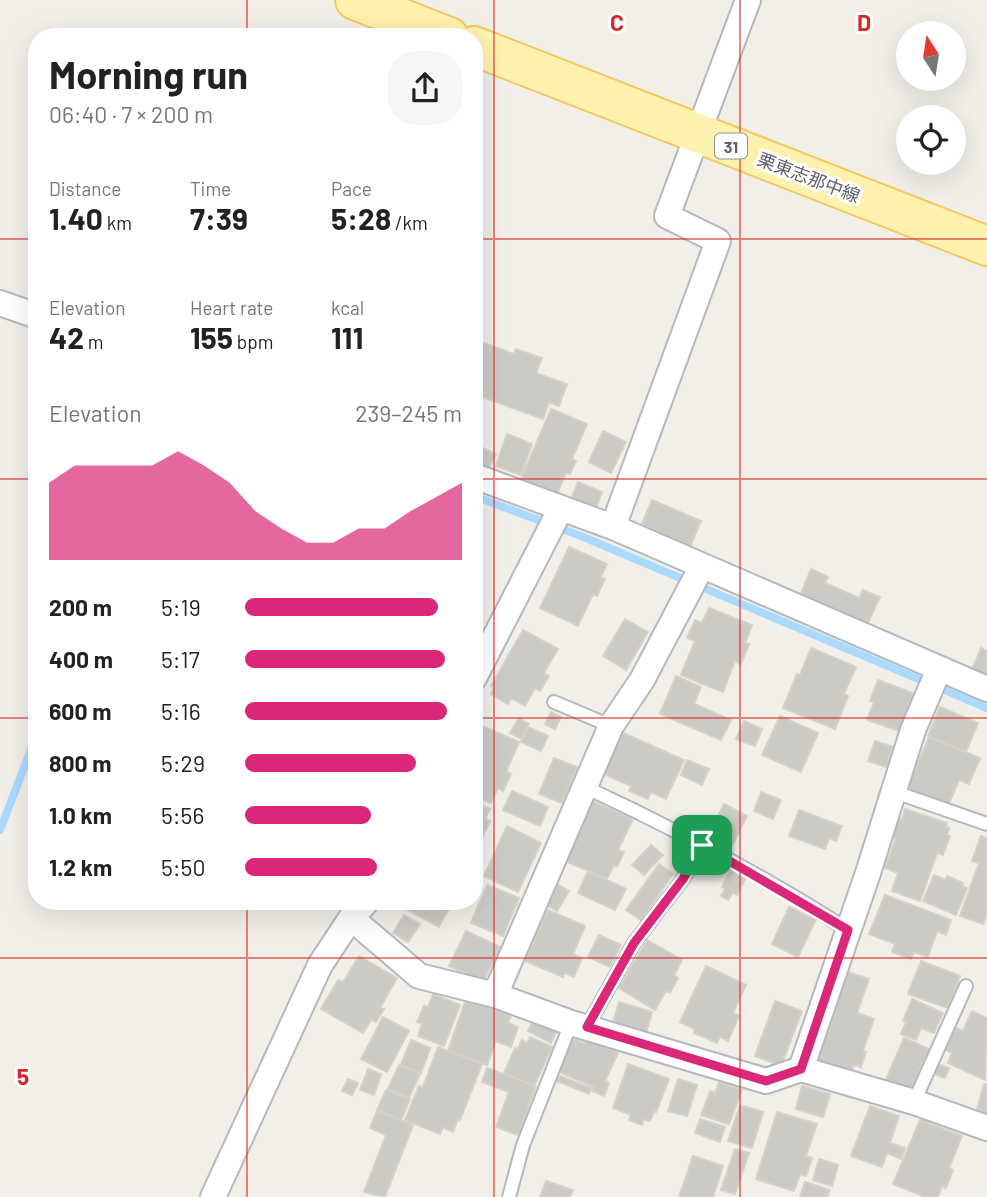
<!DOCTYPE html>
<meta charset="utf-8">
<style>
:root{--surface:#fff;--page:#f6f6f6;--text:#222;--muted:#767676;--accent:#db2777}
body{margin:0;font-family:Barlow,"Noto Sans JP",sans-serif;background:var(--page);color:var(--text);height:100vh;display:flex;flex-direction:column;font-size:26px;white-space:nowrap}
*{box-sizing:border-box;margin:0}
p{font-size:23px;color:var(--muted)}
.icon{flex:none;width:38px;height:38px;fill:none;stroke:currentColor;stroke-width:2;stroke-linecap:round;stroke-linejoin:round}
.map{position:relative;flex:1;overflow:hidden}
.sheet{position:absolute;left:28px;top:28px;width:455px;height:882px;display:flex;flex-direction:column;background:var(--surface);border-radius:28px;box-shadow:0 7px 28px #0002}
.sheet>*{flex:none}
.needle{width:46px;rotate:348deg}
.buttons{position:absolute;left:896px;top:21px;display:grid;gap:14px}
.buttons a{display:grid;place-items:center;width:70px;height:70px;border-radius:50%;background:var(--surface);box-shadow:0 7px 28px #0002;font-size:35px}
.pin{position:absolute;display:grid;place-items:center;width:60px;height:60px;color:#fff;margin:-30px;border-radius:14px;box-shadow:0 4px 10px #0006}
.round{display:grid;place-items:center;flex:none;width:74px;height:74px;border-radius:28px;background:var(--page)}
.headline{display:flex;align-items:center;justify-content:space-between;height:119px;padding:0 21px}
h1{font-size:38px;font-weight:700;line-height:52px}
.stats{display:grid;grid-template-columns:repeat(3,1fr);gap:10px;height:119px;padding:7px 21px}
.stats div{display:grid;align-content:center}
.stats b{font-size:30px;font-weight:700}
.stats small{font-size:19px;font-weight:400}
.stats p{font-size:19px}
.chart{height:196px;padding:14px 21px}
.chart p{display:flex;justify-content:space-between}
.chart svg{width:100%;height:126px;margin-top:7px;fill:var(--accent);opacity:.7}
ul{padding:0 21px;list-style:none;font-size:23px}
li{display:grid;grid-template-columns:112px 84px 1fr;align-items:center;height:52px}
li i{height:18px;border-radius:9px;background:var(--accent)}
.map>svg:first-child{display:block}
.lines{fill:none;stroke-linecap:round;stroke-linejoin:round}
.stream{stroke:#aadaff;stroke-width:8}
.building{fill:#cccac5;stroke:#d6d1c6;stroke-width:2}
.service-casing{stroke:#b5b8bc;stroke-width:16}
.minor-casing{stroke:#b5b8bc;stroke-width:28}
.primary-casing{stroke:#f2c960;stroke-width:42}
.service{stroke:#fff;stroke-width:12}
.minor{stroke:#fff;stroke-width:24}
.primary{stroke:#fff2af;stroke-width:38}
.route-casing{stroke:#fff;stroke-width:14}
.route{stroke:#db2777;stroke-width:9}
.grid{fill:none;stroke:#d62828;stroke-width:2;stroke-opacity:0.55}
.labels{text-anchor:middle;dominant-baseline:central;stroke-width:6;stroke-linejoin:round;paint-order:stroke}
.shield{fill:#fff;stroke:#8f9295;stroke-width:2}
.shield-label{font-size:16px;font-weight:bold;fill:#5f6368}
.street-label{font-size:18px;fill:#5f6368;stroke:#fff}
.grid-label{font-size:23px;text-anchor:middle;font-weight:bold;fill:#d62828;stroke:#fff;stroke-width:6;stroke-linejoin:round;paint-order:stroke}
</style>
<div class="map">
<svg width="987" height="1197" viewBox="0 0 987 1197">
<rect width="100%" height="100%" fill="#f1efe8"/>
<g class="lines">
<path class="stream" d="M474,496L581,536L987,708
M0,830L37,734"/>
</g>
<path class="building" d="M476,340L514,354L516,349L542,358L536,373L567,384L559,406L549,402L543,419L474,394V346Z
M551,409L587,424L572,459L576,461L570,474L566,473L556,496L520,481Z
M603,431L626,442L611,473L589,462Z
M507,434L532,444L521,475L496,466Z
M476,445L496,454L488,470L474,464Z
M578,482L602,492L596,509L571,500Z
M652,500L701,521L690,547L641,526Z
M569,547L607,564L601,577L605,579L597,596L593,594L578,626L540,608Z
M811,569L828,577L825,583L859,598L863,590L880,597L867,625L800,596Z
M709,608L752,625L745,643L749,644L741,664L735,661L723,692L681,675L695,641L687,638L695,620L702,623Z
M625,619L648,632L626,670L603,656Z
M523,630L558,649L544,673L549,676L540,691L535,688L525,706L511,698L508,704L491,694L494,687L491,686Z
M811,648L856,667L844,694L848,696L835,729L783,708L797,674L800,675Z
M981,648L987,651V676L972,670Z
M676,676L701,687L694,704L731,720L721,740L660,714Z
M878,680L913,693L899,731L867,720L874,702L870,701Z
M940,707L978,723L966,752L928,736Z
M551,712L561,717L555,729L545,724Z
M780,716L818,733L801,772L762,755Z
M519,718L529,724L522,739L510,733Z
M744,721L762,729L755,746L736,739Z
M478,724L519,742L506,772L511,774L503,791L498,788L491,803L474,796V732Z
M528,727L548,736L541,751L521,742Z
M621,732L684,760L666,799L651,792L648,799L629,791L631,786L602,773Z
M929,737L980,758L969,784L959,780L948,806L907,789Z
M875,741L893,747L886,767L868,761Z
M554,758L577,767L562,803L539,794Z
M687,760L709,769L702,785L681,775Z
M512,791L548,807L540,826L503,810Z
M761,792L781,800L773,819L754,811Z
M592,801L633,819L618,850L624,852L617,867L614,865L607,879L565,861Z
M474,802L490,809L485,819L490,821L483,836L479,835L474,844Z
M724,804L747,816L730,850L707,839Z
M905,809L947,823L946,827L949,828L947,835L950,836L943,855L937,853L920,901L892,891L898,873L885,868L896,838L892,837L898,819L902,820Z
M799,810L842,826L836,841L829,838L825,849L789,836Z
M507,826L541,843L518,892L484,876Z
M981,836L987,838V914L983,924L960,916L979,863L972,861Z
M651,845L663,855L644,875L632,865Z
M659,864L673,874L641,920L626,910Z
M732,868L747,876L737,895L733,893L728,900L721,896L725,889L722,887Z
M588,871L626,889L615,910L578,893Z
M934,875L946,880L947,876L963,883L962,886L967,888L956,915L923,901Z
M557,884L569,891L557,911L545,904Z
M487,885L519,898L503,936L471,923Z
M885,895L951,920L946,935L937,931L928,957L914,952L911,959L892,952L895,944L869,934Z
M407,901H453L439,927L404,908Z
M789,907L816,919L798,957L772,944Z
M548,910L585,926L573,954L582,958L574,977L565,973L563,977L525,961Z
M404,915L420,924L408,942L393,933Z
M466,931L500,947L483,982L449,966Z
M599,935L621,945L610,967L588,957Z
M647,940L682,960L674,975L678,978L670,993L666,991L655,1010L619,988Z
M359,956L397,978L380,1008L384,1009L376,1022L371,1020L363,1033L321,1009L338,980L343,982Z
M921,961L960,976L948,1008L908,994Z
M706,966L746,985L733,1013L739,1016L728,1041L720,1037L717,1043L694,1033L695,1029L680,1022Z
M845,971L869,979L857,1013L874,1019L863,1051L866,1052L861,1067L854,1065L850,1076L813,1064L824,1031L828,1033L835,1013L832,1012Z
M433,994L460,1005L444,1046L418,1036L422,1024L417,1022L424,1006L428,1007Z
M466,999L511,1016L508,1023L518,1027L511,1047L496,1041L487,1065L448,1051Z
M912,999L943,1013L934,1033L921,1028L916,1040L901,1034L906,1022L903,1021Z
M775,1001L802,1011L781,1066L755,1056Z
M619,1002L652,1012L646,1033L613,1023Z
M972,1011L987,1018L985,1080L948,1063L952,1053L944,1049L955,1027L963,1031Z
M383,1017L409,1031L387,1072L361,1059Z
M534,1018L557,1030L551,1043L528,1031Z
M530,1037L552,1047L534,1086L504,1073L515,1048L517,1050L522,1040L527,1043Z
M587,1037L595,1040V1043L618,1053L605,1081L609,1083L604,1096L592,1091L594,1087L557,1071L571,1038L585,1044Z
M904,1038L929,1049L909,1093L885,1082Z
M411,1040L430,1048L421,1073L401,1065Z
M438,1047L482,1064L460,1120L458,1119L453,1132L443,1127L440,1134L405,1120L419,1086L423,1087Z
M628,1064L669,1079L656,1112L654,1111L650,1121L644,1119L642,1125L629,1120L631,1115L613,1108Z
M938,1064L949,1068L945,1078L934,1074Z
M399,1065L420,1074L409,1098L388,1089Z
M487,1068L536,1086L518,1135L496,1127L509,1092L482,1082Z
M368,1069L381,1074L374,1095L360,1090Z
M560,1076L591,1088L589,1094L557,1081Z
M348,1079L358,1083L352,1095L342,1091Z
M678,1079L697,1085L687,1116L668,1111Z
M719,1082L742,1090L729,1124L701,1115L710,1091L715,1093Z
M984,1084L987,1085L986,1112L977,1109Z
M802,1086L830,1094L823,1117L796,1109Z
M386,1090L410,1099L401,1120L377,1110Z
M740,1105L763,1112L752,1148L728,1141Z
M870,1106L899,1116L890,1143L905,1148L901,1159L887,1153L882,1167L851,1156Z
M377,1111L413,1125L385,1197L364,1192L386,1135L370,1128Z
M777,1112L817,1124L806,1156L812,1158L806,1176L800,1174L794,1191L756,1179Z
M700,1119L725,1127L720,1142L695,1133Z
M920,1120L962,1136L949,1168L953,1170L946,1188L942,1186L938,1197H925L893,1184Z
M735,1149L749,1153L735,1194L721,1190Z
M693,1156L723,1166L713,1197H679Z
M819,1159L838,1165L832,1186L813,1180Z
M546,1181L573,1190L570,1197H540Z
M805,1182L830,1190L827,1197H800Z"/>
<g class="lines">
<g class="service-casing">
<path id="service" d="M554,702L611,726
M585,787C675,829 764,876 848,930
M892,791L987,824
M587,1027L634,943L683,879L702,845
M914,1102L966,986
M509,1197L523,1145L571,1023"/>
</g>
<g class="minor-casing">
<path id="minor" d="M0,303L37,316
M474,476L613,527L987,689
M613,527L718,241L667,216L748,0
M474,678L561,508
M351,918L419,976L495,995L571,1023L766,1081L801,1069L914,1102L987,1128
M495,995L611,726L642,680L702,566
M801,1069L868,873L913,730L939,669
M213,1197L320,965L351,918L367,901"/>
</g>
<g class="primary-casing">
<path id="primary" d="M355,0L449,37
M474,46L987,246"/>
</g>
<use href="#service" class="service"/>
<use href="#minor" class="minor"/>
<use href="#primary" class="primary"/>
</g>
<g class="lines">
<g class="route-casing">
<path id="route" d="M702,845L848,930L801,1069L766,1081L587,1027L634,943L683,879Z"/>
</g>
<use href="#route" class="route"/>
</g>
<path class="grid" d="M247,0V37M494,0V1197M740,0V1197M0,239H37M474,239H987M0,479H37M474,479H987M0,718H37M474,718H987M247,901V1197M0,958H987"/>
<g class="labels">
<rect class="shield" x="715" y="133.5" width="32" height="25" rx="5"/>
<g class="shield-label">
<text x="731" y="146">31</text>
</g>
<g class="street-label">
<text transform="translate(809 177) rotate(21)">栗東志那中線</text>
</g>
</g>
<g class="grid-label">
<text x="617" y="31">C</text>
<text x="864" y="31">D</text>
<text x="23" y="1085">5</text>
</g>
</svg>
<div class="buttons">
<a><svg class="needle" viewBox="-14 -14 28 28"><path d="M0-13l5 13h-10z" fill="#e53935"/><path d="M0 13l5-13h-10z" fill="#767676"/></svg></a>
<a><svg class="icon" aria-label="locate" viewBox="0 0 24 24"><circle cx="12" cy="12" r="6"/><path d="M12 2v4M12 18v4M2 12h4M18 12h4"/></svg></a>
</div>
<div class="pin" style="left:702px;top:845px;background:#1e9e55"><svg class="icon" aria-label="arrive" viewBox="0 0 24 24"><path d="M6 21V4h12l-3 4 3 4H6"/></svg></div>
<section class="sheet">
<div class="headline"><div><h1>Morning run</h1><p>06:40 · 7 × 200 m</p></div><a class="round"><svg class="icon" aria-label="share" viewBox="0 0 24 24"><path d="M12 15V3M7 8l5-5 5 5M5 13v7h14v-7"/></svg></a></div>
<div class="stats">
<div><p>Distance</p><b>1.40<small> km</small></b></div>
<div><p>Time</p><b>7:39</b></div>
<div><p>Pace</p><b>5:28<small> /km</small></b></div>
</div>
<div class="stats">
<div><p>Elevation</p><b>42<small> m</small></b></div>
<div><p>Heart rate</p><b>155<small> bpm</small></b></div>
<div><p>kcal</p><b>111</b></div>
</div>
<div class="chart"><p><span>Elevation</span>239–245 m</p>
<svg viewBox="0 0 160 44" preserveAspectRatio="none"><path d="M0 44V17L10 11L20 11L30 11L40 11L50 6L60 11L70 17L80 27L90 33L100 38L110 38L120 33L130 33L140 27L150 22L160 17V44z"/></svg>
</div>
<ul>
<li><b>200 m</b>5:19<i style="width:89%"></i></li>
<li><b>400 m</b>5:17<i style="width:92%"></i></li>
<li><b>600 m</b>5:16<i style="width:93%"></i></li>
<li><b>800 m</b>5:29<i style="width:79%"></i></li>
<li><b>1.0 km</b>5:56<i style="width:58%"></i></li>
<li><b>1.2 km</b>5:50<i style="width:61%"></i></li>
</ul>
</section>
</div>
